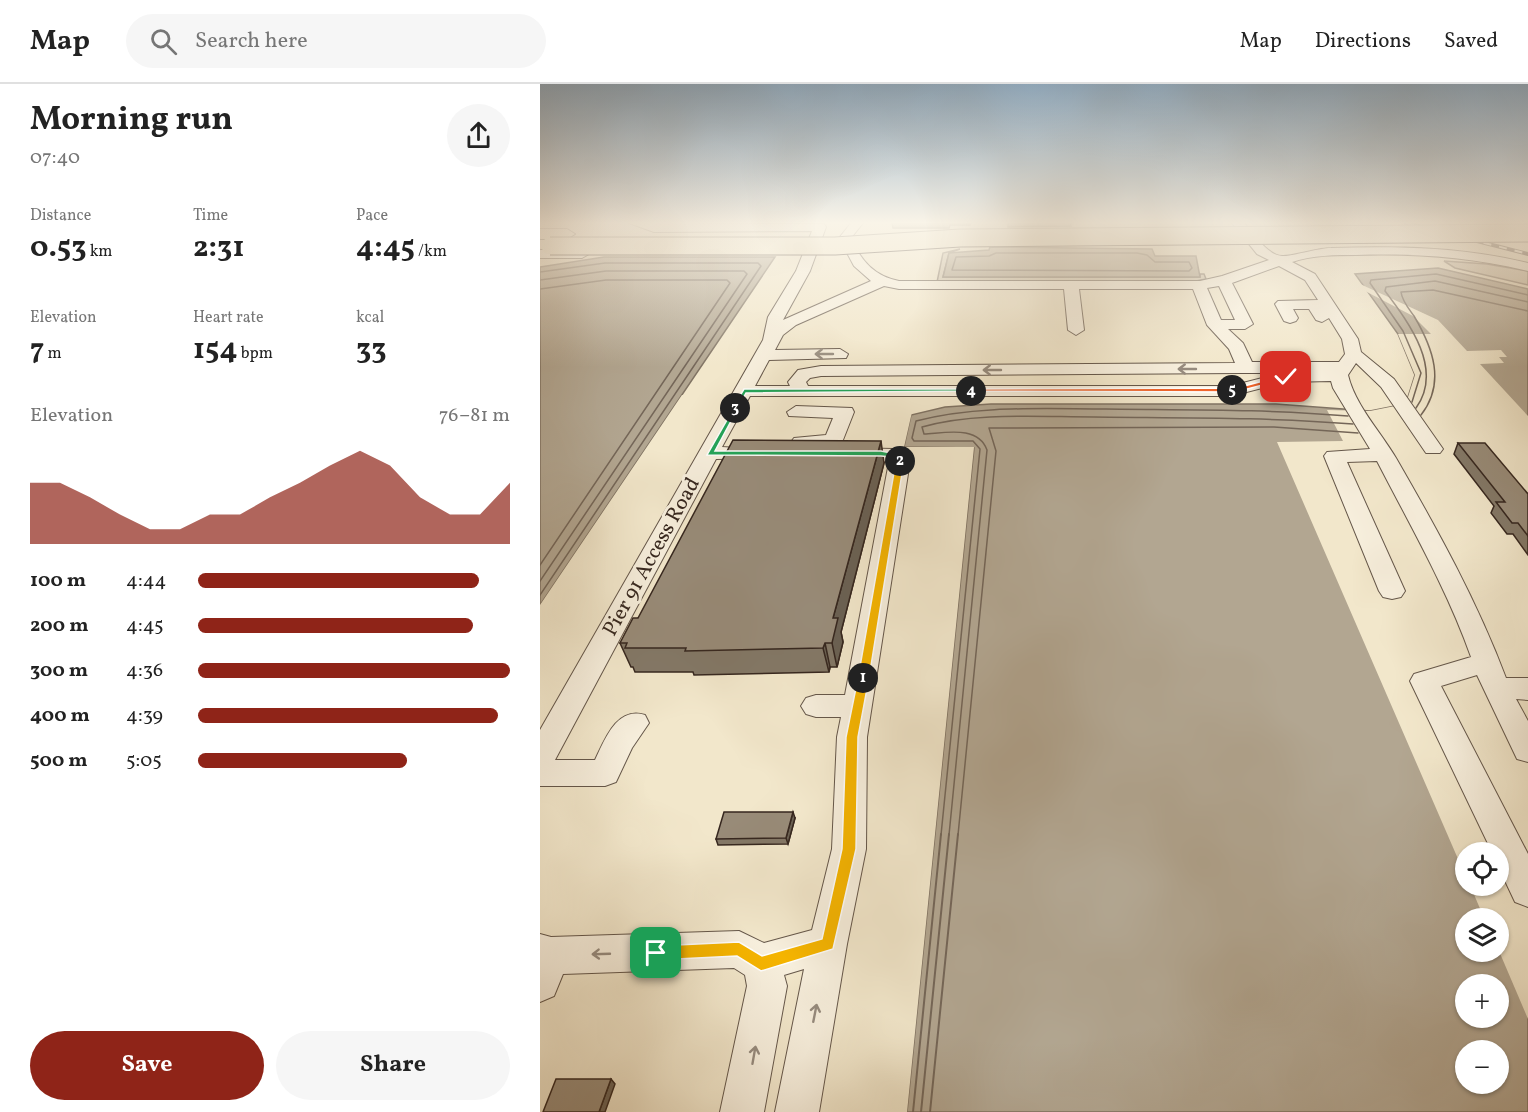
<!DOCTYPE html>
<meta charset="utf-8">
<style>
:root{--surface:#fff;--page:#f6f6f6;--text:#222;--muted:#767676;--line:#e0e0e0;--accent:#8f2418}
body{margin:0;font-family:Vollkorn,serif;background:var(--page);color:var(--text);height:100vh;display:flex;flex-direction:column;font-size:22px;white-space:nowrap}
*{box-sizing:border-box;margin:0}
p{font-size:20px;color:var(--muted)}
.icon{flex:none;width:33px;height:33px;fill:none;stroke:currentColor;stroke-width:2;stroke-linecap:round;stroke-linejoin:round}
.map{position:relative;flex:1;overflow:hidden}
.details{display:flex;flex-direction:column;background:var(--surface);width:540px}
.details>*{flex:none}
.tools{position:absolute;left:915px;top:758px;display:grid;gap:12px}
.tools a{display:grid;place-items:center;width:54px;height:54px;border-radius:50%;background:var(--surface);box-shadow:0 2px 4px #0004;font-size:30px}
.pin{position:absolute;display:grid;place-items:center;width:51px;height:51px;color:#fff;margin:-26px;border-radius:12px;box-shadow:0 3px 9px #0006}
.km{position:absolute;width:30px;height:30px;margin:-15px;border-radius:50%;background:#222;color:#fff;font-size:16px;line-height:30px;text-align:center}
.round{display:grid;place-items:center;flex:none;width:63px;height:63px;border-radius:32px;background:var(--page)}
.overview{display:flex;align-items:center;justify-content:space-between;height:102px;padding:0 30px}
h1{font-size:33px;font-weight:700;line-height:45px}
.metrics{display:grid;grid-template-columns:repeat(3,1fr);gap:9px;height:102px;padding:6px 30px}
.metrics div{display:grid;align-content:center}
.metrics b{font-size:30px;font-weight:700}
.metrics small{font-size:16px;font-weight:400}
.metrics p{font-size:16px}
.chart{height:168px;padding:12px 30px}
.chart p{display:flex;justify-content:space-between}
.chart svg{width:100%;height:108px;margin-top:6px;fill:var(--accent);opacity:.7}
.primary-button{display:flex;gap:12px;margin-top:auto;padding:12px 30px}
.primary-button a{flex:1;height:69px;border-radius:36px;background:var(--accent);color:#fff;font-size:24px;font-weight:700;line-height:69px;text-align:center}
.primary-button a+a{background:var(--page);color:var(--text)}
ul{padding:0 30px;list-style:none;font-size:20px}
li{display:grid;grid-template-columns:96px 72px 1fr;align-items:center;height:45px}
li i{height:15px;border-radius:8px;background:var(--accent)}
header{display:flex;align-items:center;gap:36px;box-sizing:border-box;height:84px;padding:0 30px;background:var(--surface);border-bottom:2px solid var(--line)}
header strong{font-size:28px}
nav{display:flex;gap:33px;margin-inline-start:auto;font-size:21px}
.search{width:420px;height:54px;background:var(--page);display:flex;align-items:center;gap:15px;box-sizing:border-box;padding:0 21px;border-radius:33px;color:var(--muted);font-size:22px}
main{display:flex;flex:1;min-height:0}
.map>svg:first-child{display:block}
.green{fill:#d2c6ae;stroke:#847666;stroke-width:1.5}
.water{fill:#b2a691;stroke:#807363;stroke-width:1.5;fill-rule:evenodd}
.pier{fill:#f2e7cb}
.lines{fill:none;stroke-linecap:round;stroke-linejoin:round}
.shore-far1{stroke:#746658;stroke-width:1.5}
.shore{stroke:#746658;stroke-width:2}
.minor-casing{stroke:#65574a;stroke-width:2}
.major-casing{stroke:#36271f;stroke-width:2}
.minor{fill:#f7efdd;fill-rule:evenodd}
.major{fill:#f2e7cb;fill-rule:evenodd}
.rail-casing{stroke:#36271f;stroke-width:4}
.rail{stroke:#f7efdd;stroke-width:2;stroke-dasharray:8;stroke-linecap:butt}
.major-bridge-casing{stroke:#36271f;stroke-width:19;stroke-linecap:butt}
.major-bridge{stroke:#f2e7cb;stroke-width:17}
.wall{fill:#837867;stroke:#36271f;stroke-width:1.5}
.shaded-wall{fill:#6a6154;stroke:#36271f;stroke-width:1.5}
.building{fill:#988b78;stroke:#36271f;stroke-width:1.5}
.oneway{stroke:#968b7e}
.split-1{fill:#f5b400;stroke:#fff;stroke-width:1.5}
.split-2{fill:#f5b400;stroke:#fff;stroke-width:1.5}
.split-3{fill:#22a559;stroke:#fff;stroke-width:1.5}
.split-4{fill:#22a559;stroke:#fff;stroke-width:1.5}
.split-5{fill:#f0652b;stroke:#fff;stroke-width:1.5}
.split-6{fill:#f0652b;stroke:#fff;stroke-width:1.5}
.labels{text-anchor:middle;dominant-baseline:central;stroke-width:6;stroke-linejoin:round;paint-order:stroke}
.street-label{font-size:21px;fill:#36271f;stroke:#f7efdd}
</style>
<header>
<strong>Map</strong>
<div class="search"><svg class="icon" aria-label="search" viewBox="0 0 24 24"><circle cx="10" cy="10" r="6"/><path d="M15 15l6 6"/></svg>Search here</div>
<nav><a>Map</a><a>Directions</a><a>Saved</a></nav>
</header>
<main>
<section class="details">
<div class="overview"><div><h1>Morning run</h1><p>07:40</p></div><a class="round"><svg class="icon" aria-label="share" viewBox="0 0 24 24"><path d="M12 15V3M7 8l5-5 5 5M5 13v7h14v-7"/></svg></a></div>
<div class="metrics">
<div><p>Distance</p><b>0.53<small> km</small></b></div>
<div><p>Time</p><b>2:31</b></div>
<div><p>Pace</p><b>4:45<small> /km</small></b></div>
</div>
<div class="metrics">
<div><p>Elevation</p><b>7<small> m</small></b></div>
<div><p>Heart rate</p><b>154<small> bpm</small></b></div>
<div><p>kcal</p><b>33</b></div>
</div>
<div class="chart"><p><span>Elevation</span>76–81 m</p>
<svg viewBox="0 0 160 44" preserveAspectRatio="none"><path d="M0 44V19L10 19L20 25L30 32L40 38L50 38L60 32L70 32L80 25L90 19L100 12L110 6L120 12L130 25L140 32L150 32L160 19V44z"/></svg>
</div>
<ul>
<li><b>100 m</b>4:44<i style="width:90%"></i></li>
<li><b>200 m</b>4:45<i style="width:88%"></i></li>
<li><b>300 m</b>4:36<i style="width:100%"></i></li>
<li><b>400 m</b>4:39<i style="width:96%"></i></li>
<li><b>500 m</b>5:05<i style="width:67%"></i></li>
</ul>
<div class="primary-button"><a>Save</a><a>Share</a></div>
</section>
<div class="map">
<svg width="988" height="1028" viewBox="0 0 988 1028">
<rect width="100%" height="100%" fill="#f2e7cb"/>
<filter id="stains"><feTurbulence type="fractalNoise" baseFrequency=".00333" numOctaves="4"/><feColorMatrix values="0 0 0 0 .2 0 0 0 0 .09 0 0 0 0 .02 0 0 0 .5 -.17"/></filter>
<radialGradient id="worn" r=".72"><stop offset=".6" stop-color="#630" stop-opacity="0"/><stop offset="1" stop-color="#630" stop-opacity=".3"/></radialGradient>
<path class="green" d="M420,165L409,169L403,193H660V190H664L666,195L656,197L397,198L403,169Z
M904,177L947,180L988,187V201L915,184Z"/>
<path class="water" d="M450,163L612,165L615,172H656L660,193H403L409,169L449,166Z
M64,173H235L0,521V183Z
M898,184L988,205V1028H367L434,364L364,363L371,331L405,323L451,320H736L830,327L855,322L868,313L875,291L858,250L815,190ZM926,768H958V801H926ZM926,834H958V867H926ZM926,900H958V933H926ZM926,966H958V999H926Z"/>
<path class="pier" d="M818,199L898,236L927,267L961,266L967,273H959L964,279L940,280L988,332V935L959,867L958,834H944L930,801H958V768H926L925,791L737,358L803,357L787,326L830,327L855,322L868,313L875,291L858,250H891L873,232L825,207Z
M142,311H145L0,524V521Z
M372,328L364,363H434L367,1028H364L431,366H362L368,331Z"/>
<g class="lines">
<path class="shore-far1" d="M456,169H597L607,171L615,178H649L652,184L649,187L412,186L416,173L449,172Z
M0,188L65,179H218L221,182L0,511
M0,196L66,187H204L207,190L0,497
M0,205L66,196H187L190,199L0,481
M872,318L881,289L863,247L830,199L831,196L896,190L988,211
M876,324C904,285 869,239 845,207L846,203L895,197L988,218
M881,331C906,299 893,264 874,232C869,225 862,217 861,208L893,206L988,227
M401,751L440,365L433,357H374L372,354L376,337C436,321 504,325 566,325C647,326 727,325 808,332
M409,751L447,366C438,341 405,349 384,350L382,343C434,328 500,333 554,333C641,334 727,333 813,340
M418,751L456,367L449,344L734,343L818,349"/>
<path class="shore" d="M373,1028L401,750
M381,1028L409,750
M390,1028L418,750"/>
<g class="minor-casing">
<path id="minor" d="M89,139L284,140L286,143L270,187L243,236L331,197L314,182L299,154L311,139H323L311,154C321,177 334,192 359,197H660L682,192L729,176L717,170L692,139H704C713,149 727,171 742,172C750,173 778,164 791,164C858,162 923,163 988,179V187C931,173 875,169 816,171C795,171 773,171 752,178L775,190L818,255L821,268L854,295L903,365L900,369H886L841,303L816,279L808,291C815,321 840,347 856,374C897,445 937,517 966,594H988V616L976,615L988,637V678L977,675L937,591L901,602L988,770V823L975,818L958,782V768H952L870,597L874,590L931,573C907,505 870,441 837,377L807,378L865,507L861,513L852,515L843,513L839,507L784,372L787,368L830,365L793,304L791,297L746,298L691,312H210L182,363L227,366L230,370L227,374L176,375L15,676H55C65,655 77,622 105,631L109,639L92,664L76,698L65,702H0V646L223,256L228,233L256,187L272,147L114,148ZM739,182L765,196L778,216L738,217L735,220L744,237L750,239L756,237L758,234L753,225H769L776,236L782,238L789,234L802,255L805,270L799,278H712L703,259L688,245H705L713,240L692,199ZM344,202L359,205H524L528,246L536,251L544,246L539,205H653L667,241L689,265L695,279L281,282L258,286L248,298L250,302H215L229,276L306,274L308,270L300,265L235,266L243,251L256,241ZM679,202L695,236H681L667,204ZM701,289H742L691,302H268L266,298L270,294L281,292Z
M0,166H42L49,170L42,174H0Z
M256,322L312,324L314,328L301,361L254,362L251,358L254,354L286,351L293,334L249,332L247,328Z
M307,364L353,365L360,367L370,377L327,653L326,765L307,860L279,1028H235L264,885L244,891L247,902L224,1028H180L207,902L205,891L194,884L23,890L14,912L0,918V850L11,853L199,847L224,859L272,846L292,765L297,653L301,633H276L266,630L261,622L266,614L276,611H305L349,378L300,374L297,370L300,366Z"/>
</g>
<g class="major-casing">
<path id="major" d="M0,145H27L35,150L27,155H0Z"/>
</g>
<use href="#minor" class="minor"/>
<use href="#major" class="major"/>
<g class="rail-casing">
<path id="rail" d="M866,139L988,170"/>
</g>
<use href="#rail" class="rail"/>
<g class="major-bridge-casing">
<path id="major-bridge" d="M10,162H295L420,154L988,149"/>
</g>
<use href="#major-bridge" class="major-bridge"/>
</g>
<path class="wall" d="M352,139H431L430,141H410L409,144H353Z
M468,139H531V142L468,143Z
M918,359L988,410V471L973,450H967L951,429L954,422L914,370Z
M344,379L301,548L303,558L297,583H290L289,588L154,591L153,588H95L93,583H91L80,559L98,534Z
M255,734L248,760L178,761L176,755Z"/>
<path class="shaded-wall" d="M341,357L344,379L301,548L303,558L297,583L292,559L293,534Z
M285,559L290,583L289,588L283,564Z
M253,728L255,734L248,760L246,754Z
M71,995L75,1000L65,1028H59Z"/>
<path class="building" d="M193,356L341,357L293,534H298L292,559H285L283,564L145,567L146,564H85L87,559H80L93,534H98Z
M918,359H945L988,410V452L978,439H972L956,418H965Z
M184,728H253L246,754L176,755Z
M16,995H71L59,1028H3Z"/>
<defs><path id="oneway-shaft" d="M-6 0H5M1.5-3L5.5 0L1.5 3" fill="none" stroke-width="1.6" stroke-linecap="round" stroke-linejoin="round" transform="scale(1.5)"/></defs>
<g class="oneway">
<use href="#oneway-shaft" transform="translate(284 270) rotate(180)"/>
<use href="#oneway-shaft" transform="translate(647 285) rotate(180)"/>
<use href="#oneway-shaft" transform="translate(452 286) rotate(180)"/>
<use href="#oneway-shaft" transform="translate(61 870) rotate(178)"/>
<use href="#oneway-shaft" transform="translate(275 929) rotate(-79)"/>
<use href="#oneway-shaft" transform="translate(214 971) rotate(-80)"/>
</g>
<linearGradient id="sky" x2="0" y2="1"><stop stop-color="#92aec5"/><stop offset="0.49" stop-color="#f9f4e8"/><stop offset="1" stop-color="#f9f4e8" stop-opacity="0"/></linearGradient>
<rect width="988" height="283" fill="url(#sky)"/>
<path class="split-1" d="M323,590L329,594L318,653L316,765L293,865L221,887L197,872L116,876L111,874L109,869L111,864L116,862L199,858L222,872L282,855L302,765L306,653L318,594Z"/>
<path class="split-2" d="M360,375L364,377L329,594L323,598L318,594L356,377Z"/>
<path class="split-3" d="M195,322L198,324L175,367H341L356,370L364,377L360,380L351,373L341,372L167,371Z"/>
<path class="split-4" d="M204,305H431L435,307L206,309L197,325H192Z"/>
<path class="split-5" d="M692,304L695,308L428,307L431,305Z"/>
<path class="split-6" d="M746,291L749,294L692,309L689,306Z"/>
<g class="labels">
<g class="street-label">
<text transform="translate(112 473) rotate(-61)">Pier 91 Access Road</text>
</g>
</g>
<rect width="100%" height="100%" filter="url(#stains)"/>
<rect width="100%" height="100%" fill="url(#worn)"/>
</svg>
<div class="tools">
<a><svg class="icon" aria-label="locate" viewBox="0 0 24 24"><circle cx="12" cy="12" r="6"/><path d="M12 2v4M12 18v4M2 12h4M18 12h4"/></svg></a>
<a><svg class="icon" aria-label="layers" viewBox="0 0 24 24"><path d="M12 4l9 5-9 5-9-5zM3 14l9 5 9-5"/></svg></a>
<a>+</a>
<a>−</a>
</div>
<div class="pin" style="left:116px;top:869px;background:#1e9e55"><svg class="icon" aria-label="arrive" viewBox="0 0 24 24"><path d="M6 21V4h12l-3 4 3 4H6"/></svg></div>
<div class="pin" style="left:746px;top:293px;background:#d93025"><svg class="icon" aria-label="check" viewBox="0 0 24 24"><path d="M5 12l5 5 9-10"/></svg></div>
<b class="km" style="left:323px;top:594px">1</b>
<b class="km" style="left:360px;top:377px">2</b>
<b class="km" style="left:195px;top:324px">3</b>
<b class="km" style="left:431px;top:307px">4</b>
<b class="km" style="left:692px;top:306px">5</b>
</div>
</main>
